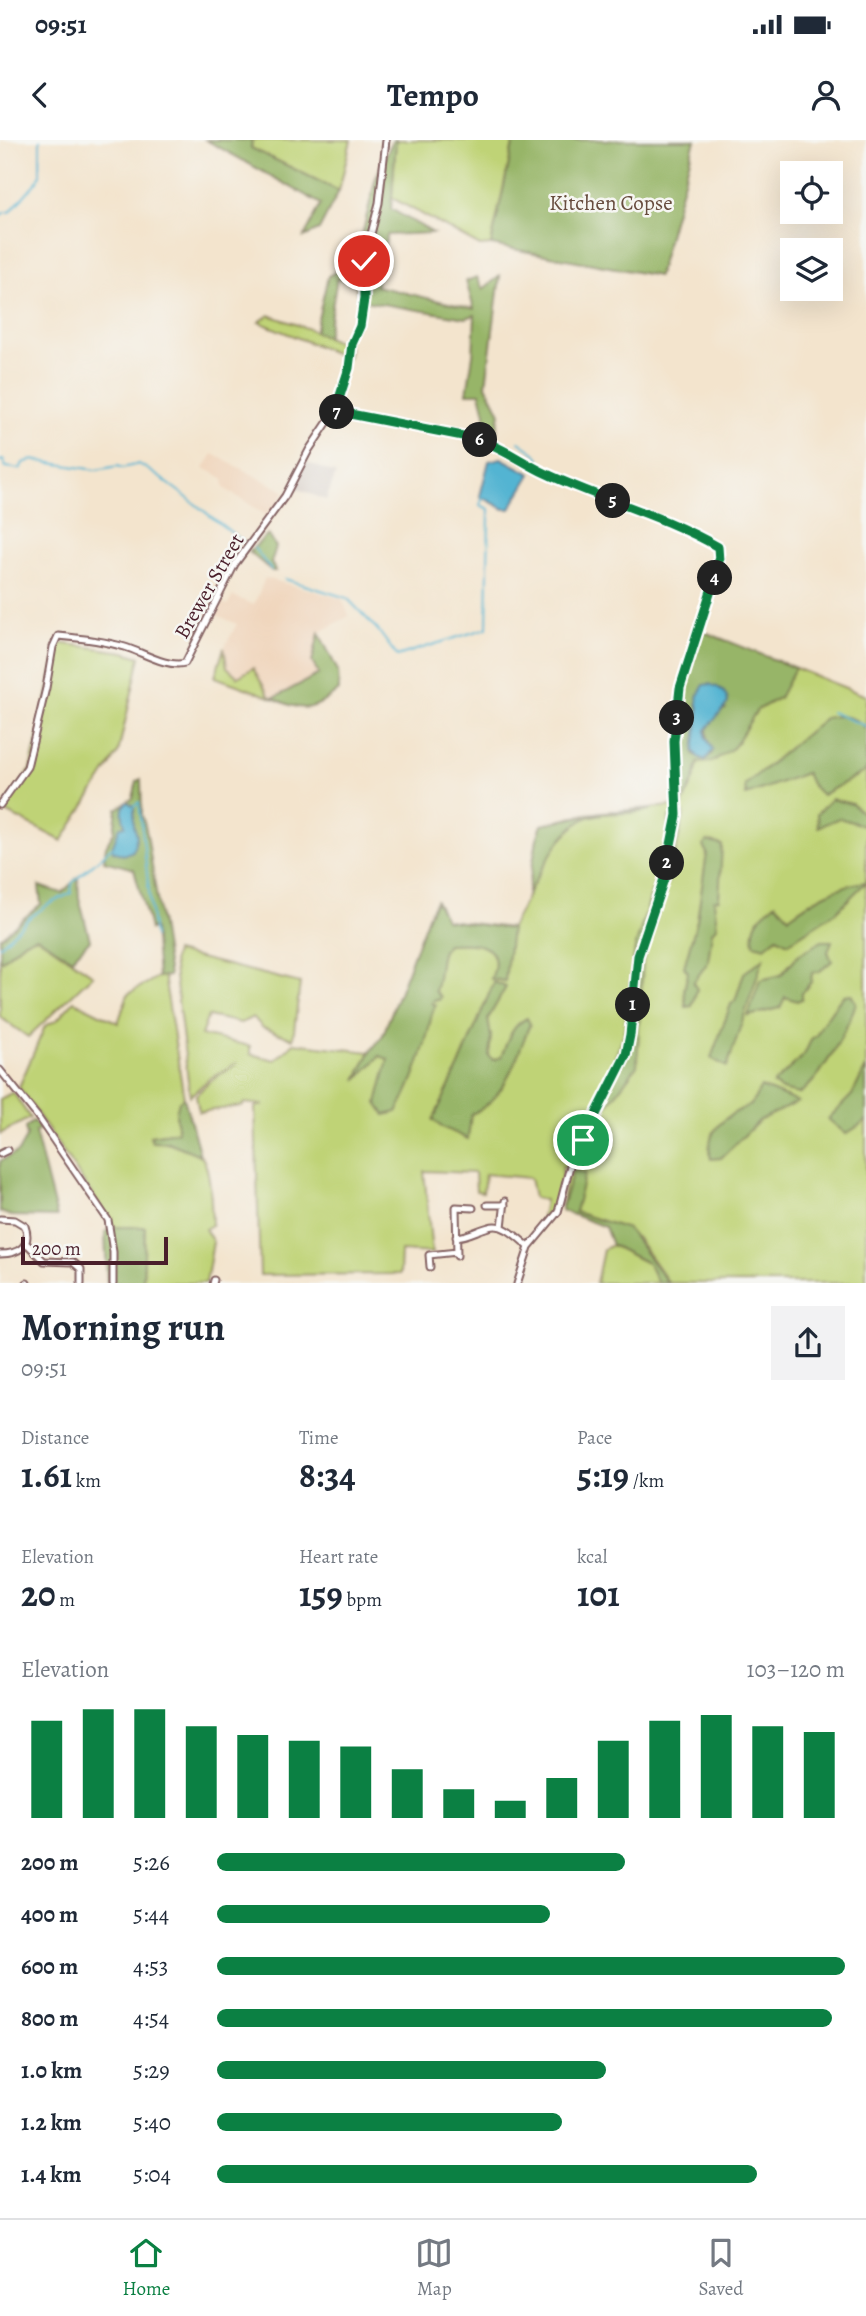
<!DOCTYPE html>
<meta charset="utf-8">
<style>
:root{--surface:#fff;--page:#f2f2f3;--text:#1f2937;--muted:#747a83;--line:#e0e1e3;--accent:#0b8043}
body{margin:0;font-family:Alegreya,serif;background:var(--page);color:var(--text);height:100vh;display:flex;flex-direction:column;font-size:26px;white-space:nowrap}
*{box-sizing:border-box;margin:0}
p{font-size:23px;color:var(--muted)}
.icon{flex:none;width:38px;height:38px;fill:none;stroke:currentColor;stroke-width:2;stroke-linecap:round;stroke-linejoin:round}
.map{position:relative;height:1143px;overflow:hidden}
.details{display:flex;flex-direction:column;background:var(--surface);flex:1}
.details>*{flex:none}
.tools{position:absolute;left:780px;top:21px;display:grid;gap:14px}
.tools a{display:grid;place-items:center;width:63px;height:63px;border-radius:0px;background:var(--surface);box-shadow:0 7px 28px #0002;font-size:35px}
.scale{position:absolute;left:21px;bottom:18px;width:147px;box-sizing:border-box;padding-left:7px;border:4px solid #4a1f2b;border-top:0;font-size:19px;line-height:24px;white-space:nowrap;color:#4a1f2b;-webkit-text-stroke:5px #f6f6f2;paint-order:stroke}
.pin{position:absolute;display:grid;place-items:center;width:60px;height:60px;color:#fff;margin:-30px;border:4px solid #fff;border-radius:50%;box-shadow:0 2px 7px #0007}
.km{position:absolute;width:35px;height:35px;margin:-18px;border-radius:50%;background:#222;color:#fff;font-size:19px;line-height:35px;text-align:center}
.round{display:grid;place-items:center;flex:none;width:74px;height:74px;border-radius:0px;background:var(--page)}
.head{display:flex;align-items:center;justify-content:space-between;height:119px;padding:0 21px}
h1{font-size:38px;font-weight:700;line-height:52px}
.figures{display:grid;grid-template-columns:repeat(3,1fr);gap:10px;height:119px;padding:7px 21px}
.figures div{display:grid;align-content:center}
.figures b{font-size:35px;font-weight:700}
.figures small{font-size:19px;font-weight:400}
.figures p{font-size:19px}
.chart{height:196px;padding:14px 21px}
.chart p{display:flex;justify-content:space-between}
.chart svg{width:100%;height:126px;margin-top:7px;stroke:var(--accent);stroke-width:6}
ul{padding:0 21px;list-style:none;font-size:23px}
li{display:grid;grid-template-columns:112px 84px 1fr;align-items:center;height:52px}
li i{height:18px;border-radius:9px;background:var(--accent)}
.status{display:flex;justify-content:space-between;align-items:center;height:49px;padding:0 35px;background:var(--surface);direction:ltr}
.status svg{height:19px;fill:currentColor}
header{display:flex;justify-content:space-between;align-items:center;height:91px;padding:0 21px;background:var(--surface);font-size:32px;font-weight:700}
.tabs{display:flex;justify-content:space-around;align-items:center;height:98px;border-top:2px solid var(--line);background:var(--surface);font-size:19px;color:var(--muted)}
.tabs a{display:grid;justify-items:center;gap:4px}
.tabs .on{color:var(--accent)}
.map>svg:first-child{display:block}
.built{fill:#f0d5bc}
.industrial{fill:#cec1b9}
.green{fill:#bfd376;stroke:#847950;stroke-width:2}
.forest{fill:#97b567;stroke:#706a49;stroke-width:2;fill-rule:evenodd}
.water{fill:#53b4d2;stroke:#4e6a7e;stroke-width:2}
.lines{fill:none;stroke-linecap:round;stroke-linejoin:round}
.stream{stroke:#53b4d2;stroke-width:2}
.minor-casing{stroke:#856464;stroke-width:9}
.minor{stroke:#fff;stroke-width:5}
.route-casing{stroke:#fff;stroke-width:14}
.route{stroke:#0b8043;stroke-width:9}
.labels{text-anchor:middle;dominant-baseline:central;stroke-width:5;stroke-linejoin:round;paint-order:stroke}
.park-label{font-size:21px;fill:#674c3e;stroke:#f6f6f2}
.street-label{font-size:21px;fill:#4a1f2b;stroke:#f6f6f2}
</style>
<div class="status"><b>09:51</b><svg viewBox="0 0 49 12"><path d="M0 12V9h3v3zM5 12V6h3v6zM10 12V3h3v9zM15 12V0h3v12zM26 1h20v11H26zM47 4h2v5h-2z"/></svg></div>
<header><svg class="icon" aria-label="back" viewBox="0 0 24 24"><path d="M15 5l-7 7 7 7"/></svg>Tempo<svg class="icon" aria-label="person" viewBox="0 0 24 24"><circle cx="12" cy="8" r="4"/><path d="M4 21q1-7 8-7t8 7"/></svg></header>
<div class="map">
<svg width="866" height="1144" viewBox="0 0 866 1144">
<rect width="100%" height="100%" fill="#f6f6f2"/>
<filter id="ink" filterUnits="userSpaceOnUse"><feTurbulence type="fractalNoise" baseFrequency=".0143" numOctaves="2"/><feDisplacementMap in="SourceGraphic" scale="14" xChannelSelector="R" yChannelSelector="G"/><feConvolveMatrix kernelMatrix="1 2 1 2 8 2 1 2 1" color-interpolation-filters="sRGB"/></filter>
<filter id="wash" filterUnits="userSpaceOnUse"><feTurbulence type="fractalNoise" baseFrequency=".00686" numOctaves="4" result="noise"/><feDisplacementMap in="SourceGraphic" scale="28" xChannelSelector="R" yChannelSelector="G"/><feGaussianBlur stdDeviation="1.57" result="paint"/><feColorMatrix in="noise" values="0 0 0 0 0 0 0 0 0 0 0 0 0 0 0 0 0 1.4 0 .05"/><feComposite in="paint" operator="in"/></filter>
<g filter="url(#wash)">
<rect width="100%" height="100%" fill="#f3e4cd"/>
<path class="built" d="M213,314L284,351L271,378L224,348L223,338L204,328Z
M265,438L342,459L349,476L319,493V534L276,557H270L253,528L238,537L227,527L224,508L237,484L212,473L217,461L228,465L233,456L254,465Z"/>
<path class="industrial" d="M306,322L336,334L326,360L293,347Z"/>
<path class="green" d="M252,0H351L339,51L251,8Z
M396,0H514L491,105L480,106L392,58Z
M269,175L309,189L349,207L347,218L259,182Z
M702,491L866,556V1143H669L636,1097L561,1070L567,1027L563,1026L557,1066L533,1095L542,1078L545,1060L534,1058L530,1038L485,1034L483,1052L476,1051L475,1033L424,1031L432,1113L401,1111L400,1134L260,1135L255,967L264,965L244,963L243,966L199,972L196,955L209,942L237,923L209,939L190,956L173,820L175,812L300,843L293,899L263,888L253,877L241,883L208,876L201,895L250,906V914L275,920L294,903L370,912L358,938L383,895L436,761L446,780L511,788L528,755L537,699L542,685L585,674L683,665L679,599Z
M59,503L124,512L140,517L118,613L62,701L2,670L30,630Z
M224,508L227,527L238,537L253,528L270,557L215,537Z
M37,797L93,835L28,897L0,877V822L25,801Z
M164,836L184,958L179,962L176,973L178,992L150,996L152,1002C165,1002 190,1007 200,1015C212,1026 211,1069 212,1085L205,1089L213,1102L206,1143H143L145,1087H114L19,947L45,886L57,880L74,861L118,883L128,854L158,837Z
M13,952L30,978L0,994V959Z
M612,1105L649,1124L658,1143H596L603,1110Z"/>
<path class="forest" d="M206,0H252L251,8L339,51L319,90L304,97L321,64Z
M393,0H396L391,69L433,93L387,95L376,146L474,169L466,141L477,137L483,149L500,136L486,245L500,273L495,300L484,297L485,273L480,253H467L473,215L475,175L466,178L358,160L356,145L337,138L327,197L315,192L328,136L356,121L376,37Z
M514,0H695L658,136L491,105Z
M268,394L276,407L271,423L276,431H272L249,412Z
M702,491L795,528L779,558L757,570L734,607L712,622L698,623L694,640L683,663L679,599L681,564ZM697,563L725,569C703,580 705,594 712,613L705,620L694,614L699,572Z
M319,493L338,531L339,550C310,574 303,571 270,557H276L319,534L312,522Z
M836,576C848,576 860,579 866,590V631L822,655L811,644L806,633L746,655L745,645L825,578Z
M141,639L142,675L147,694L169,836L158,837L154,788L150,790L149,785L134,729L104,721L106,706L114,692L117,669L133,658L137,641Z
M831,659L852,664L865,675L862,685L839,678L818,687L817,674Z
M652,669C633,676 611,671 592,676C564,683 540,732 527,756L537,699L542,685L601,672Z
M684,673L672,728L643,820L637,926L606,967L594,989L586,984L609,933L624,894L635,808L668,698L669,677Z
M707,701L722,705L719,759L714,760L717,787L712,792L708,822L693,843L697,849L692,866L686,867L684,850L688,832L684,827L697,780L707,713L703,706Z
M78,737L79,758L90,800L72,819L37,797L25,801L0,822V798L41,764L39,746L62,753Z
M866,742L836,772L788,803L777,797L765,807L754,804C751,783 760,775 776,763L789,777C812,760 837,745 866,742Z
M436,761L446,780L511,789L505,841L491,839C506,802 474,803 447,804C437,816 441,836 435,851L441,857L439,860H434L432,863L436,865C430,874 431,882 428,892C421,919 411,948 397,972L385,975L377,963L388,919L380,916L356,940L370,912L383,895L429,774Z
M822,801H832L828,812L832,821L820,831L812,833L811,842L802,853V859L797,861L785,857L780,868L748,876L760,840L781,835L798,815Z
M763,819L727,927L711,918L731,864L735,861L744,833Z
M494,842L506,847L488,879L491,896L489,916L493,920L501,917C508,901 510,887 527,878L530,884C517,915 506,961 471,974L468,999L440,986L433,980L459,926Z
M851,854L856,863C848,887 820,943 798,954L782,950L773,944L804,915L812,898L816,896C818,888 837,863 844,855Z
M866,927V981L846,994L828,979L852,955Z
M761,947L798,962L760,980L721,1018L711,1019C703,991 727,974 751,965Z
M184,958L200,1015L168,1002H152L150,996L178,992L176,973L179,961Z
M33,981L40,989L35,992L57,1077L11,1076L0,1072V1021L18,1012L27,996L25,988Z
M573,1030L585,1033L575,1072L628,1089L668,1143H658L649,1124L612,1105L605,1087L561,1070Z
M114,1087H145L143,1143H107L105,1092Z"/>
<path class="water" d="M501,318L531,334L510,369H504L480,356L489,321Z
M709,544C719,547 727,551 728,563L706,590V597L713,610L705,620L698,617L694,611L699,572L697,557L704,545Z
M127,662L134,666V686L137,695L133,711L123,715L113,711L112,707L120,687L125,686C123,677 120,669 127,662Z"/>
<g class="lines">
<path class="stream" d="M6,72H10L38,40L40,35V0
M0,75L4,73
M519,302L535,313L542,322
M0,321L3,320L6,327L20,329L23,323L32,320L96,330L118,326L122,328L139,324C178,347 208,376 244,402
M254,408L271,430
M285,439L347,458L377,489L397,516L487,488L489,369L480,365L483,357
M831,572L866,586
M134,666L139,662L154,797
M0,806L29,778L49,764L71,753L72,743L112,707"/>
</g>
</g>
<g filter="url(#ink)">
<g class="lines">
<g class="minor-casing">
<path id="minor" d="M335,271L478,299C502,307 522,322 545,333C602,360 663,375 718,407L719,421L714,441L680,548L674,601L677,675L664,739L637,815L630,895L626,915L570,1026L558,1072L529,1107L517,1144
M0,665L27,627L46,548L53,507L58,496C80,498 104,501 125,507C142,512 167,528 185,523L235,424L285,356L309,310L335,271L349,228L352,204L360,186L364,159V121L379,63L386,0
M0,930L37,976L108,1080L113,1112V1144
M0,1014L8,1010
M487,1065H505
M0,1079L15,1080L25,1086C32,1106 19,1114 0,1114
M502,1087L505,1061
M456,1097C469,1096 477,1090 489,1087C504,1082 519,1099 529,1107
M27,1104L44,1121L73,1122L81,1129V1144
M457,1116L456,1067L473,1068
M430,1127L429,1115L457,1112
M26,1144L27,1143
M213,1144L214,1140"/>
</g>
<use href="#minor" class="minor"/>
</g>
</g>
<g class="lines" filter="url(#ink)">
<g class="route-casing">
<path id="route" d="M364,121V159L360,186L352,204L349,228L335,271L478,299C502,307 522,322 545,333C602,360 663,375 718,407L719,421L714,441L680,548L674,601L677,675L664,739L638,816L630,895L626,915L583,1000"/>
</g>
<use href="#route" class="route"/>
</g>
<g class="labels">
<g class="park-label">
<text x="611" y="63">Kitchen Copse</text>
</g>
<g class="street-label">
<text transform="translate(209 446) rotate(-60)">Brewer Street</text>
</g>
</g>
</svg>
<div class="tools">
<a><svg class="icon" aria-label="locate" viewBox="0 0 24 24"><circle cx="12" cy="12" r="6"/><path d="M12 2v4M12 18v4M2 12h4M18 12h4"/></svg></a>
<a><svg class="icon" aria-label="layers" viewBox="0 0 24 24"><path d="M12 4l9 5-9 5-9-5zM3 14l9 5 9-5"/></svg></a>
</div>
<div class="scale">200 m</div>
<div class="pin" style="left:583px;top:1000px;background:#1e9e55"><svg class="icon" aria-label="arrive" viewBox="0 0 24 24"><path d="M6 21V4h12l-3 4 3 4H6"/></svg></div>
<div class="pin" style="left:364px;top:121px;background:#d93025"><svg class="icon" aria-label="check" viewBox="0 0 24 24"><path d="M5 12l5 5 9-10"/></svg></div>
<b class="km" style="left:633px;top:865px">1</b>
<b class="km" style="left:667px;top:723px">2</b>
<b class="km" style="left:677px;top:578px">3</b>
<b class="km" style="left:715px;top:438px">4</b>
<b class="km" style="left:613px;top:361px">5</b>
<b class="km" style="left:480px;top:300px">6</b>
<b class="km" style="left:337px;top:272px">7</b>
</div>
<section class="details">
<div class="head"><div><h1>Morning run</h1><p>09:51</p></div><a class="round"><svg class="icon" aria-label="share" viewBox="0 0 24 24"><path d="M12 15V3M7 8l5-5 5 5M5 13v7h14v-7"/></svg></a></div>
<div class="figures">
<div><p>Distance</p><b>1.61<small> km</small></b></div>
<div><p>Time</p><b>8:34</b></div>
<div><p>Pace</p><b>5:19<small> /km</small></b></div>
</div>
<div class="figures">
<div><p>Elevation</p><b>20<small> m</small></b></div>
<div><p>Heart rate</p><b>159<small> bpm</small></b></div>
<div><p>kcal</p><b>101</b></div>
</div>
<div class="chart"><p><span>Elevation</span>103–120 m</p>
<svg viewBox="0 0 160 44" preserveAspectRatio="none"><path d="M5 44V10M15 44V6M25 44V6M35 44V12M45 44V15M55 44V17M65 44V19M75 44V27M85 44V34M95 44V38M105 44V30M115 44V17M125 44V10M135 44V8M145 44V12M155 44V14"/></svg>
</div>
<ul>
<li><b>200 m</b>5:26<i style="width:65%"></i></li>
<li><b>400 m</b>5:44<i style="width:53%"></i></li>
<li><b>600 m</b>4:53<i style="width:100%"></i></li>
<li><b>800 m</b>4:54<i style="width:98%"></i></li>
<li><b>1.0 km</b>5:29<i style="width:62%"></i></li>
<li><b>1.2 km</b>5:40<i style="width:55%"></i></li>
<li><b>1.4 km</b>5:04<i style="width:86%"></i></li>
</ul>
</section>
<nav class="tabs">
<a class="on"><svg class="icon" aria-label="home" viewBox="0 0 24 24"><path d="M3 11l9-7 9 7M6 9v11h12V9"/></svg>Home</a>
<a><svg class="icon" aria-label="map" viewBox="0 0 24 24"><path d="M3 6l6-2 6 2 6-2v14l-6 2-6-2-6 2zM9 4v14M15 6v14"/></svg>Map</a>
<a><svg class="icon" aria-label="saved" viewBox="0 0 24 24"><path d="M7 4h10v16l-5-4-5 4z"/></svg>Saved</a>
</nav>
